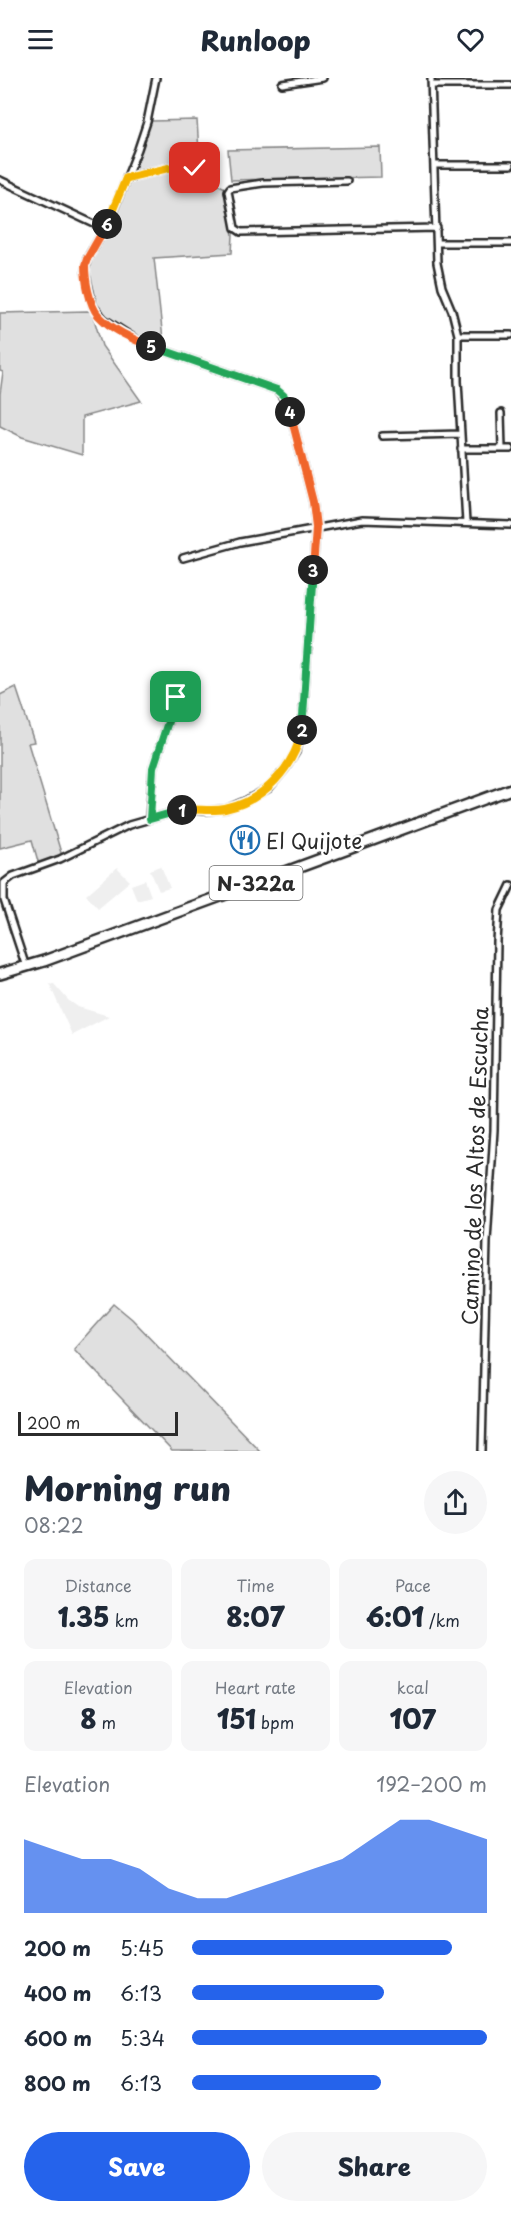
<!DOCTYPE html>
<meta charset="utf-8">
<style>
:root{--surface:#fff;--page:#f6f6f7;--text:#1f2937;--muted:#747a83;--accent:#2563eb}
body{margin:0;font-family:"Playpen Sans",sans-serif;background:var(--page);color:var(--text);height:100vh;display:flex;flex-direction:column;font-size:22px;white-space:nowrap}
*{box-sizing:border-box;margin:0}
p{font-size:20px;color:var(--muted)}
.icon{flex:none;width:33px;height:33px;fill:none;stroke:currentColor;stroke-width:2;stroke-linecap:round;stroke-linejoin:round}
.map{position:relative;height:1373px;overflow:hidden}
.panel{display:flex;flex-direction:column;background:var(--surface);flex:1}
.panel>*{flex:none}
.scale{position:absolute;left:18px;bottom:15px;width:160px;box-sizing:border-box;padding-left:6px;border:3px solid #2b2b2b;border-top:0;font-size:16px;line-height:21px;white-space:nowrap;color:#2b2b2b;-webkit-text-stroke:4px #fff;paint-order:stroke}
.pin{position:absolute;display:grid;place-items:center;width:51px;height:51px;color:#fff;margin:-26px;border-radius:12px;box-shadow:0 3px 9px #0006}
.km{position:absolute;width:30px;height:30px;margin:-15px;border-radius:50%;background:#222;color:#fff;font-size:16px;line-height:30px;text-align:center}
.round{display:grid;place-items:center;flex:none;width:63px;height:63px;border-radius:32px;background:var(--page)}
.overview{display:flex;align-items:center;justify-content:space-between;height:102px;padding:0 24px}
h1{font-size:33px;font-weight:800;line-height:45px}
.stats{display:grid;grid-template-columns:repeat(3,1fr);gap:9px;height:102px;padding:6px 24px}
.stats div{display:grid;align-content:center;border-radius:12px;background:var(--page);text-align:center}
.stats b{font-size:26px;font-weight:800}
.stats small{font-size:16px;font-weight:400}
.stats p{font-size:16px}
.chart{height:168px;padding:12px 24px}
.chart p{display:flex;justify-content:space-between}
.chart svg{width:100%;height:108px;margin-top:6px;fill:var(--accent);opacity:.7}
.cta{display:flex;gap:12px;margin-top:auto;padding:12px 24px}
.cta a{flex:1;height:69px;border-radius:36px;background:var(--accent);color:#fff;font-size:24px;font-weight:800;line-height:69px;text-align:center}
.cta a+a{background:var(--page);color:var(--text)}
ul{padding:0 24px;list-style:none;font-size:20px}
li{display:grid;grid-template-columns:96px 72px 1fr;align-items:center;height:45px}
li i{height:15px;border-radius:8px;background:var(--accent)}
header{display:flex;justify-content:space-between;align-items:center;height:78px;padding:0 24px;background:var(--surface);font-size:27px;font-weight:800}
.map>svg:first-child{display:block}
.built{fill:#efefef}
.green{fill:#e0e0e0;stroke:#868686;stroke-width:1.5}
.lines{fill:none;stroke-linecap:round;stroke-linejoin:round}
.street-casing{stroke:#2b2b2b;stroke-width:10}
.highway-casing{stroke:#2b2b2b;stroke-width:14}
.street{stroke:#fff;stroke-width:5}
.highway{stroke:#fff;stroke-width:9}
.split-1-casing{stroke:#fff;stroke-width:12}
.split-2-casing{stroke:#fff;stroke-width:12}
.split-3-casing{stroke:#fff;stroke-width:12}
.split-4-casing{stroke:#fff;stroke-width:12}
.split-5-casing{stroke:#fff;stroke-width:12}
.split-6-casing{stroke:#fff;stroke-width:12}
.split-7-casing{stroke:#fff;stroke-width:12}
.split-1{stroke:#22a559;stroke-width:8}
.split-2{stroke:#f5b400;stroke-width:8}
.split-3{stroke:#22a559;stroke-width:8}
.split-4{stroke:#f0652b;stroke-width:8}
.split-5{stroke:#22a559;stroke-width:8}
.split-6{stroke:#f0652b;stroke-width:8}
.split-7{stroke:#f5b400;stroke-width:8}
.labels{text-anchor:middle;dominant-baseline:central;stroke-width:4.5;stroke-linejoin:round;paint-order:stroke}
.shield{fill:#fff;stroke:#6b6b6b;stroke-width:1.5}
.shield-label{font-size:20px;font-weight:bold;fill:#2b2b2b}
.poi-label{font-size:21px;fill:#2b2b2b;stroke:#fff;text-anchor:start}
.street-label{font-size:21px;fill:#2b2b2b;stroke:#fff}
</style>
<header><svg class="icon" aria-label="menu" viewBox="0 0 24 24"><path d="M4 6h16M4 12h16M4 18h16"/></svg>Runloop<svg class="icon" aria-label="heart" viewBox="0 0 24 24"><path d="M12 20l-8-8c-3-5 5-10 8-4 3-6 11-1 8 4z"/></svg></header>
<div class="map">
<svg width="511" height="1373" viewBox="0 0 511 1373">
<rect width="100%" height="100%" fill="#fff"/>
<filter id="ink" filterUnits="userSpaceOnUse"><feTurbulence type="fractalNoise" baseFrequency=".0167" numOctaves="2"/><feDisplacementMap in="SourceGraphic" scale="12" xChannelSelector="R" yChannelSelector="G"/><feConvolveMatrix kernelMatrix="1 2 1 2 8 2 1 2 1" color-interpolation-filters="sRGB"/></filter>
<g filter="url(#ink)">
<path class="built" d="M161,788L170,810L159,813L150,792Z
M117,790L130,803L98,830L86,817Z
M145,802L151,818L137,822L131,807Z
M49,905L54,906L68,922L78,929L109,938L72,957Z"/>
<path class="green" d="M197,42L200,90L182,83L133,97L151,43Z
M380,69L381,99L231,102L228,72Z
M175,90L191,92L225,110L233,157L232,175L154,180L164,270L137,260L101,236L95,226L88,193L90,178L105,156L129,103Z
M88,233L92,234L102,268L141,323L82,339V377L22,359L0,348V316L3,294L0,293V235Z
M16,609L34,664L28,665L62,778L39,787L32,762L0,770V617Z
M114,1226L132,1241L260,1373H172L74,1271Z"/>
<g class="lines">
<g class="street-casing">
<path id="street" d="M431,0L437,185L442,209L452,233L458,257V303L466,445
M282,6L323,0
M432,7H511
M435,87H511
M126,100L177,88L195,90
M0,102L105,151
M347,103L263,105L230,110L228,113L235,150L241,154L437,150
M437,165H511
M458,257H511
M501,335L502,371
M382,358L461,356
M461,371H511
M183,480L240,464L362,442L511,447
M149,741L153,690L176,619
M26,889L4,822V805L13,798L60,781L129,747L185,731L204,733L226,731L247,722L269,710L285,691L296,674L302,653L316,449L313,424L288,326L277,312L140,264L104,241L93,228L85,193L87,181L110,141L138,71L147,44L156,0
M482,1373L487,1163L494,1052L497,864L499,832L511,807"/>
</g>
<g class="highway-casing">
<path id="highway" d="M0,896L44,883L511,711"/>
</g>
<use href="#street" class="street"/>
<use href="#highway" class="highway"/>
</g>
</g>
<g class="lines" filter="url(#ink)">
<g class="split-1-casing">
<path id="split-1" d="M176,619L153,690L150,741L182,732"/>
</g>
<g class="split-2-casing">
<path id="split-2" d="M182,732C196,730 210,734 225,731C264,723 294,689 302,652"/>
</g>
<g class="split-3-casing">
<path id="split-3" d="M302,652L313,492"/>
</g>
<g class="split-4-casing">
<path id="split-4" d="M290,334L313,424L316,449L313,492"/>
</g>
<g class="split-5-casing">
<path id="split-5" d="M151,268L277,312L284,318L290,334"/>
</g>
<g class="split-6-casing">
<path id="split-6" d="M107,146L87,181L85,187C85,201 89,226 98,237C111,251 133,262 151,268"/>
</g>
<g class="split-7-casing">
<path id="split-7" d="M107,146L126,100L177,88L195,90"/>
</g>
<use href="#split-1" class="split-1"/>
<use href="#split-2" class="split-2"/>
<use href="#split-3" class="split-3"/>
<use href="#split-4" class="split-4"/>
<use href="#split-5" class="split-5"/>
<use href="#split-6" class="split-6"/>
<use href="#split-7" class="split-7"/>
</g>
<defs>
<g id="restaurant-ring" transform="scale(1.5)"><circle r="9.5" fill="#fff" stroke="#1f6fb2" stroke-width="1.5"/><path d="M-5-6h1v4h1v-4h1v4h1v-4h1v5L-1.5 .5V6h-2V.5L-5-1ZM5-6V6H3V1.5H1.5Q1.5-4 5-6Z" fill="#1f6fb2"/></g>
</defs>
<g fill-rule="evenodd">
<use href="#restaurant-ring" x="245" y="762"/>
</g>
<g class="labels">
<rect class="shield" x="209.5" y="788" width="93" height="34" rx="4.5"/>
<g class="shield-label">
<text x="256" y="805">N-322a</text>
</g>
<g class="poi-label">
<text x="266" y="762">El Quijote</text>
</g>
<g class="street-label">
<text transform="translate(474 1088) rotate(-88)">Camino de los Altos de Escucha</text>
</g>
</g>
</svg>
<div class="scale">200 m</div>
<div class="pin" style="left:176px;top:619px;background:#1e9e55"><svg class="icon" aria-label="arrive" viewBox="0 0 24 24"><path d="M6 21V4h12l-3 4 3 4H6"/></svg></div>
<div class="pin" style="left:195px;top:90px;background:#d93025"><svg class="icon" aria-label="check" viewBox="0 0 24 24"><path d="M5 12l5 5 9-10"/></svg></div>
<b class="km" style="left:182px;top:732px">1</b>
<b class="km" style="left:302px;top:652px">2</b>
<b class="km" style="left:313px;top:492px">3</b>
<b class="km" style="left:290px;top:334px">4</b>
<b class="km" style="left:151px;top:268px">5</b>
<b class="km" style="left:107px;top:146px">6</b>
</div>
<section class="panel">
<div class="overview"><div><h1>Morning run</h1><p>08:22</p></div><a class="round"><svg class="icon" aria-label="share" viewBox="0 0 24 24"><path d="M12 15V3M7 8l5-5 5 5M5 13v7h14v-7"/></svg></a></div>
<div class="stats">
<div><p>Distance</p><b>1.35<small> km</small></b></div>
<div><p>Time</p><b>8:07</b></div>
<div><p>Pace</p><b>6:01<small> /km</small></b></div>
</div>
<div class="stats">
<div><p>Elevation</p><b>8<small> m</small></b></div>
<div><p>Heart rate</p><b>151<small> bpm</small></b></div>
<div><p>kcal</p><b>107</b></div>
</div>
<div class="chart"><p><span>Elevation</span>192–200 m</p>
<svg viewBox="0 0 160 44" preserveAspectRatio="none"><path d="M0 44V14L10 18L20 22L30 22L40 26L50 34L60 38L70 38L80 34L90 30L100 26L110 22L120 14L130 6L140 6L150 10L160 14V44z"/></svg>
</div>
<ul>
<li><b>200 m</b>5:45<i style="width:88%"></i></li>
<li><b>400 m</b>6:13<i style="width:65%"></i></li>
<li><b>600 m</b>5:34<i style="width:100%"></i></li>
<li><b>800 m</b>6:13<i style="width:64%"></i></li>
</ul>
<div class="cta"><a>Save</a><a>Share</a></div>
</section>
